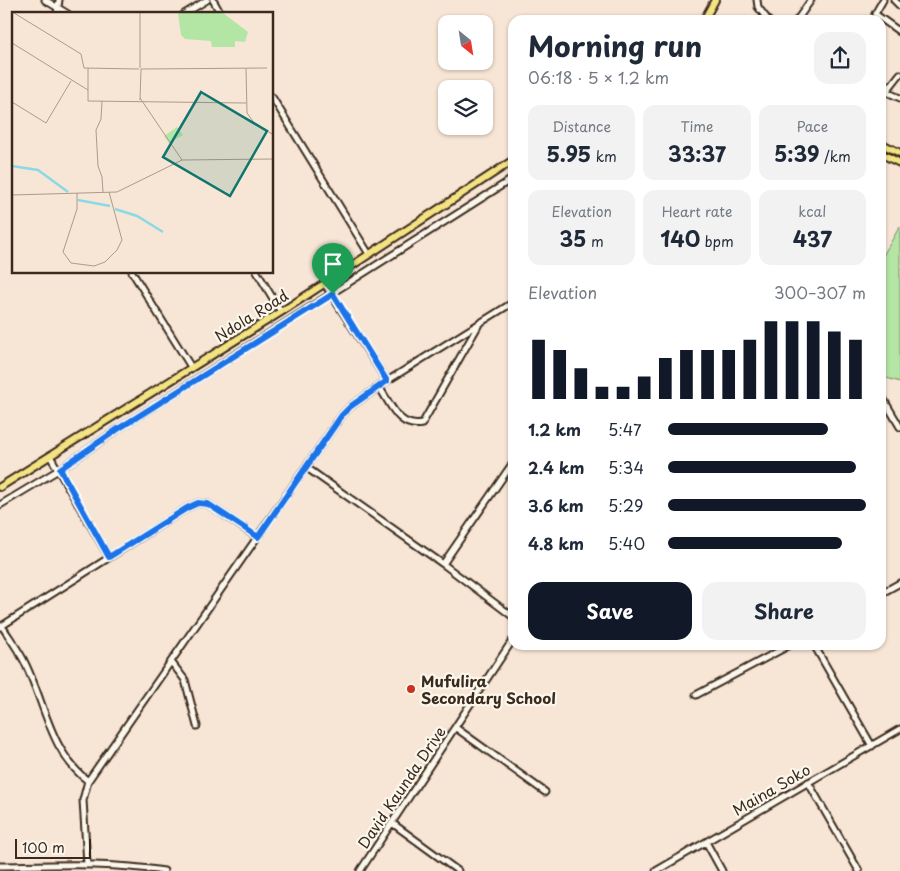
<!DOCTYPE html>
<meta charset="utf-8">
<style>
:root{--surface:#fff;--page:#f2f2f3;--text:#1f2937;--muted:#747a83;--accent:#111827}
body{margin:0;font-family:"Playpen Sans",sans-serif;background:var(--page);color:var(--text);height:100vh;display:flex;flex-direction:column;font-size:19px;white-space:nowrap}
*{box-sizing:border-box;margin:0}
p{font-size:16px;color:var(--muted)}
.icon{flex:none;width:28px;height:28px;fill:none;stroke:currentColor;stroke-width:2;stroke-linecap:round;stroke-linejoin:round}
.map{position:relative;flex:1;overflow:hidden}
.side{position:absolute;left:508px;top:15px;width:378px;height:635px;display:flex;flex-direction:column;background:var(--surface);border-radius:15px;box-shadow:0 1px 4px #0004}
.side>*{flex:none}
.needle{width:32px;rotate:150deg}
.controls{position:absolute;left:438px;top:15px;display:grid;gap:10px}
.controls a{display:grid;place-items:center;width:55px;height:55px;border-radius:10px;background:var(--surface);box-shadow:0 1px 4px #0004;font-size:25px}
.scale{position:absolute;left:15px;bottom:12px;width:76px;box-sizing:border-box;padding-left:5px;border:2px solid #3b2a1e;border-top:0;font-size:14px;line-height:18px;white-space:nowrap;color:#3b2a1e;-webkit-text-stroke:4px #fbf7ec;paint-order:stroke}
.pin{position:absolute;display:grid;place-items:center;width:42px;height:42px;color:#fff;margin:-51px -21px;border-radius:50% 50% 50% 0;rotate:-45deg;box-shadow:0 0 5px #0007}
.pin .icon{rotate:45deg}
.round{display:grid;place-items:center;flex:none;width:52px;height:52px;border-radius:15px;background:var(--page)}
.overview{display:flex;align-items:center;justify-content:space-between;height:85px;padding:0 20px}
h1{font-size:28px;font-weight:700;line-height:38px}
.figures{display:grid;grid-template-columns:repeat(3,1fr);gap:8px;height:85px;padding:5px 20px}
.figures div{display:grid;align-content:center;border-radius:12px;background:var(--page);text-align:center}
.figures b{font-size:21px;font-weight:700}
.figures small{font-size:14px;font-weight:400}
.figures p{font-size:14px}
.chart{height:140px;padding:10px 20px}
.chart p{display:flex;justify-content:space-between}
.chart svg{width:100%;height:90px;margin-top:5px;stroke:var(--accent);stroke-width:6}
.cta{display:flex;gap:10px;margin-top:auto;padding:10px 20px}
.cta a{flex:1;height:58px;border-radius:15px;background:var(--accent);color:#fff;font-size:20px;font-weight:700;line-height:58px;text-align:center}
.cta a+a{background:var(--page);color:var(--text)}
ul{padding:0 20px;list-style:none;font-size:16px}
li{display:grid;grid-template-columns:80px 60px 1fr;align-items:center;height:38px}
li i{height:12px;border-radius:6px;background:var(--accent)}
.map>svg:first-child{display:block}
.green{fill:#b3e5a5;stroke:#778862}
.lines{fill:none;stroke-linecap:round;stroke-linejoin:round}
.minor-casing{stroke:#3b2a1e;stroke-width:9}
.major-casing{stroke:#3b2a1e;stroke-width:10}
.minor{stroke:#fbf7ec;stroke-width:5}
.major{stroke:#f4e382;stroke-width:6}
.route-casing{stroke:#fff;stroke-width:10}
.route{stroke:#1a73e8;stroke-width:6}
.poi-dot{fill:#c8321e;stroke:#fbf7ec;stroke-width:2}
.labels{text-anchor:middle;dominant-baseline:central;stroke-width:4.5;stroke-linejoin:round;paint-order:stroke}
.street-label{font-size:15px;fill:#3b2a1e;stroke:#fbf7ec}
.poi-label{font-size:15px;font-weight:bold;fill:#3b2a1e;stroke:#fbf7ec;text-anchor:start}
.inset-river{fill:none;stroke:#8adae5;stroke-width:2.5}
.inset-road{fill:none;stroke:#ac9a8c;stroke-width:1}
.view{fill:#0f766e;fill-opacity:0.15;stroke:#0f766e;stroke-width:2.5}
.inset-edge{fill:none;stroke:#3b2a1e;stroke-width:2.5}
</style>
<div class="map">
<svg width="900" height="871" viewBox="0 0 900 871">
<rect width="100%" height="100%" fill="#f7e5d5"/>
<filter id="ink" filterUnits="userSpaceOnUse"><feTurbulence type="fractalNoise" baseFrequency=".02" numOctaves="2"/><feDisplacementMap in="SourceGraphic" scale="10" xChannelSelector="R" yChannelSelector="G"/><feConvolveMatrix kernelMatrix="1 2 1 2 8 2 1 2 1" color-interpolation-filters="sRGB"/></filter>
<g filter="url(#ink)">
<path class="green" d="M900,226V382L880,376V261Z"/>
<g class="lines">
<g class="minor-casing">
<path id="minor" d="M45,0L68,14
M213,0L221,14
M757,0L758,7L768,20
M883,0L875,14L900,32
M894,0L900,6
M57,14L59,0
M184,14L207,0
M797,20L811,0
M880,89L900,98
M886,92L900,74
M272,97L369,254
M132,272L191,367
M257,272L281,312
M324,283L387,381
M379,387C390,402 398,429 422,424L478,326
M880,393L900,427
M50,456L109,557
M307,468L443,564L512,616
M0,505L60,469L118,429L512,179
M443,564L512,464
M880,594L900,583
M2,626C9,637 17,648 23,659C45,701 49,751 88,781
M0,627L187,508L198,503L208,504L257,537
M814,645L872,746
M172,663L185,680L197,726
M696,695L790,645
M456,728L545,792
M808,782L859,871
M392,823L458,871
M706,842L722,871
M87,864L83,800L88,781L342,415L351,406L387,381L512,303
M0,866C55,865 109,862 164,871
M360,871L512,641
M656,871L900,729"/>
</g>
<g class="major-casing">
<path id="major" d="M704,20L715,0
M880,143L900,153
M880,153L900,163
M0,487L281,312L512,161"/>
</g>
<use href="#minor" class="minor"/>
<use href="#major" class="major"/>
</g>
</g>
<g class="lines" filter="url(#ink)">
<g class="route-casing">
<path id="route" d="M333,294L387,381L351,406L342,415L258,537L208,504L198,503L187,508L109,557L60,469L118,429Z"/>
</g>
<use href="#route" class="route"/>
</g>
<circle class="poi-dot" cx="411" cy="689" r="5"/>
<g class="labels">
<g class="street-label">
<text transform="translate(251 315) rotate(-32)">Ndola Road</text>
<text transform="translate(401 787) rotate(-56)">David Kaunda Drive</text>
<text transform="translate(771 789) rotate(-30)">Maina Soko</text>
</g>
<g class="poi-label">
<text x="421" y="680">Mufulira<tspan x="421" dy="17">Secondary School</tspan></text>
</g>
</g>
<g transform="translate(12 12)">
<rect width="261" height="261" fill="#f7e5d5"/>
<path d="M166,1H211L236,20L233,30L223,29V35H200L199,29L173,27L169,23ZM165,115L171,123L157,131L152,124Z" fill="#b3e5a5"/>
<path class="inset-river" d="M0,154L26,158L56,180M66,188L98,194M103,197L125,204L151,220"/>
<path class="inset-road" d="M2,1L69,42L72,56L127,57M0,31L76,78M76,56V89L234,91M128,56V1M234,56L235,101L243,112L262,123M129,57L255,56M128,86L170,148L262,147M128,88L129,57M90,89L89,107L84,118L86,154L90,165L91,180M0,90L34,111L59,69M65,181V197L51,240L59,251L82,254L93,250L105,238L110,228L97,180M0,183L105,180L170,148"/>
<path class="view" d="M189,80L255,119L218,184L151,145Z"/>
<rect width="261" height="261" class="inset-edge"/>
</g>
</svg>
<div class="controls">
<a><svg class="needle" viewBox="-14 -14 28 28"><path d="M0-13l5 13h-10z" fill="#e53935"/><path d="M0 13l5-13h-10z" fill="#747a83"/></svg></a>
<a><svg class="icon" aria-label="layers" viewBox="0 0 24 24"><path d="M12 4l9 5-9 5-9-5zM3 14l9 5 9-5"/></svg></a>
</div>
<div class="scale">100 m</div>
<div class="pin" style="left:333px;top:294px;background:#1e9e55"><svg class="icon" aria-label="arrive" viewBox="0 0 24 24"><path d="M6 21V4h12l-3 4 3 4H6"/></svg></div>
<section class="side">
<div class="overview"><div><h1>Morning run</h1><p>06:18 · 5 × 1.2 km</p></div><a class="round"><svg class="icon" aria-label="share" viewBox="0 0 24 24"><path d="M12 15V3M7 8l5-5 5 5M5 13v7h14v-7"/></svg></a></div>
<div class="figures">
<div><p>Distance</p><b>5.95<small> km</small></b></div>
<div><p>Time</p><b>33:37</b></div>
<div><p>Pace</p><b>5:39<small> /km</small></b></div>
</div>
<div class="figures">
<div><p>Elevation</p><b>35<small> m</small></b></div>
<div><p>Heart rate</p><b>140<small> bpm</small></b></div>
<div><p>kcal</p><b>437</b></div>
</div>
<div class="chart"><p><span>Elevation</span>300–307 m</p>
<svg viewBox="0 0 160 44" preserveAspectRatio="none"><path d="M5 44V15M15 44V20M25 44V29M35 44V38M45 44V38M55 44V33M65 44V24M75 44V20M85 44V20M95 44V20M105 44V15M115 44V6M125 44V6M135 44V6M145 44V11M155 44V15"/></svg>
</div>
<ul>
<li><b>1.2 km</b>5:47<i style="width:81%"></i></li>
<li><b>2.4 km</b>5:34<i style="width:95%"></i></li>
<li><b>3.6 km</b>5:29<i style="width:100%"></i></li>
<li><b>4.8 km</b>5:40<i style="width:88%"></i></li>
</ul>
<div class="cta"><a>Save</a><a>Share</a></div>
</section>
</div>
